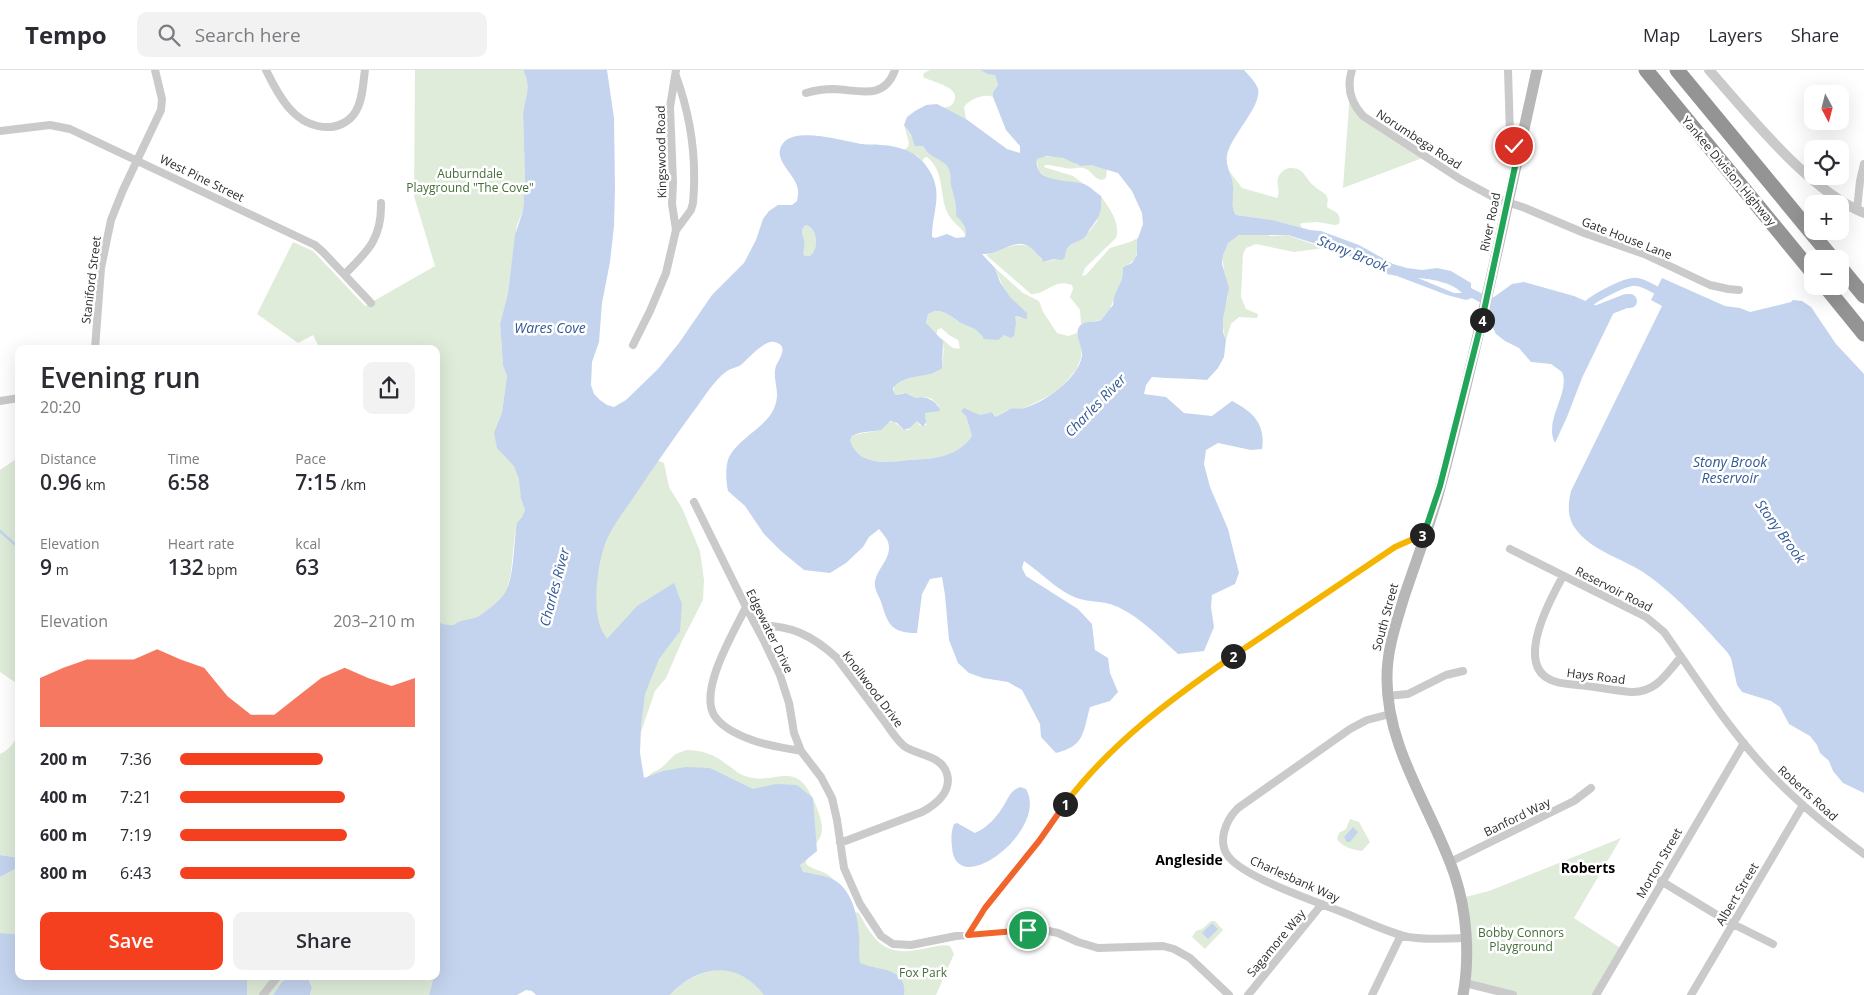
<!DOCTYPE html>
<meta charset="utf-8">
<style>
:root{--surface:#fff;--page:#f2f2f3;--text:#2b2b33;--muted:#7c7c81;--line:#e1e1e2;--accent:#f5401f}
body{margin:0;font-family:"Open Sans",sans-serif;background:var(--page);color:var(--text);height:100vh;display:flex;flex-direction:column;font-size:19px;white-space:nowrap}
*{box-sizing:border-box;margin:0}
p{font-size:16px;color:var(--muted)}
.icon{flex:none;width:28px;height:28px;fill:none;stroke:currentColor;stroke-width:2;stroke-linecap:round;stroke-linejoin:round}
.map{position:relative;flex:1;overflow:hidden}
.side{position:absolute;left:15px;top:275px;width:425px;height:635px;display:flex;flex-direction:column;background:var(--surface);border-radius:10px;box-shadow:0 5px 20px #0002}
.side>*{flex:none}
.needle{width:32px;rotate:173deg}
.controls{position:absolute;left:1804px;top:15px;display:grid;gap:10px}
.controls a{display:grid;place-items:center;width:45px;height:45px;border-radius:10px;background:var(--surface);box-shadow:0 5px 20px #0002;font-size:25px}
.pin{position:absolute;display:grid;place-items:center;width:42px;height:42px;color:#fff;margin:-21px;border:2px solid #fff;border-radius:50%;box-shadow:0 1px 5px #0007}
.km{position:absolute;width:25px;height:25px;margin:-12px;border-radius:50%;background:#222;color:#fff;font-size:14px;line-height:25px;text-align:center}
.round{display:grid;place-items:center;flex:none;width:52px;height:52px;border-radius:10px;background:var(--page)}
.head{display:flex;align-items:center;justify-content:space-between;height:85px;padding:0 25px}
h1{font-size:28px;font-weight:600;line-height:38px}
.metrics{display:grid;grid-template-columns:repeat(3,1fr);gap:8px;height:85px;padding:5px 25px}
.metrics div{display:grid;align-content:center}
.metrics b{font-size:21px;font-weight:600}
.metrics small{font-size:14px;font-weight:400}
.metrics p{font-size:14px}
.chart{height:140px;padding:10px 25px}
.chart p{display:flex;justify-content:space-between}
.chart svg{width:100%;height:90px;margin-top:5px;fill:var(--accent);opacity:.7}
.cta{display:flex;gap:10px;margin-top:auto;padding:10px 25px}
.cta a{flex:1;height:58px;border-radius:10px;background:var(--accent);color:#fff;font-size:20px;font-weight:600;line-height:58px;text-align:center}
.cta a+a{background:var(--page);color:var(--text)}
ul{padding:0 25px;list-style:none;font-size:16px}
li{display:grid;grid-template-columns:80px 60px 1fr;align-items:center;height:38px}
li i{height:12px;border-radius:6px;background:var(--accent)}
header{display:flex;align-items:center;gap:30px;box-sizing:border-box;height:70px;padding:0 25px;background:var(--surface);border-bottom:1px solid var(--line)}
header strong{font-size:24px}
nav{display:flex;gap:28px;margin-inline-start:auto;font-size:18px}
.search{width:350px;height:45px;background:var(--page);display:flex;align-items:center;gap:12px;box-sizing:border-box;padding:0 18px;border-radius:10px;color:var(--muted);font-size:19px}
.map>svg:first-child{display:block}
.green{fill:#dfecd9}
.water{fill:#c4d4ee;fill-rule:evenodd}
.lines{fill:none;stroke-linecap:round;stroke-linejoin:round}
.stream{stroke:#c4d4ee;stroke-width:2.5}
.canal{stroke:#c4d4ee;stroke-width:8}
.river{stroke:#c4d4ee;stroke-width:14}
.minor{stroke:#cacaca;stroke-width:8}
.tertiary{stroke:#cacaca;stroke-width:10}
.secondary{stroke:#b7b7b7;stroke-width:11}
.motorway{stroke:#949494;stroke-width:15}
.split-1-casing{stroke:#fff;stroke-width:10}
.split-2-casing{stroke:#fff;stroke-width:10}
.split-3-casing{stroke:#fff;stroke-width:10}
.split-4-casing{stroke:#fff;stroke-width:10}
.split-5-casing{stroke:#fff;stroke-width:10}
.split-1{stroke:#f0652b;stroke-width:6}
.split-2{stroke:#f5b400;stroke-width:6}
.split-3{stroke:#f5b400;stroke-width:6}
.split-4{stroke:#22a559;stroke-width:6}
.split-5{stroke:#22a559;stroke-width:6}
.labels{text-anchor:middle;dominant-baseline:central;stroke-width:5;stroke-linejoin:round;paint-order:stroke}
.street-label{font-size:12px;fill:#2d2d2d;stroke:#fff}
.park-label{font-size:12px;fill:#446d37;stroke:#fff}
.water-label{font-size:14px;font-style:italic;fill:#345a96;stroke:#fff}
.neighbourhood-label{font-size:14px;font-weight:bold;fill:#000;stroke:#fff}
</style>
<header>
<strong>Tempo</strong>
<div class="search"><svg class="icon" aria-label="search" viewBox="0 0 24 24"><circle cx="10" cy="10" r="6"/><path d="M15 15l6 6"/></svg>Search here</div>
<nav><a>Map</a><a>Layers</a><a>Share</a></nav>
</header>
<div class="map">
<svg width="1864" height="925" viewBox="0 0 1864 925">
<rect width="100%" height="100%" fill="#fff"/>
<path class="green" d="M415,0H523C532,18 525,26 523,44L525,110L523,141L517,155L508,223L500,254L503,296L507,306L502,342L498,352L524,389L521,429L525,440L515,463L511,502L502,543L436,564V279H320L313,265L298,273L257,244L293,172L313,181L365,236L435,196L414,126Z
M930,0H980L995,5L998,15L993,22V27C985,23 969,29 964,37L966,49L942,37C947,38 951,37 953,33C964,17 931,12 923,7L924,3Z
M1350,22L1357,39L1425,87L1343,118Z
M904,55L917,76H923C928,86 937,87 945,93C953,100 950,107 952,116C953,125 959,134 956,143C960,150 967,157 966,166C962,157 951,152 947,142C939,123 945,102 927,87L924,88L922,91L918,86L904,80L908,77L909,73Z
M1054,86L1073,91L1077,95H1091L1107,99L1106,108L1102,110C1093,109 1093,102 1086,99C1079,96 1072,100 1065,98C1058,97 1053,95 1045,95L1044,97L1073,106L1084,114L1048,109L1038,100L1037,89L1041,87Z
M1227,98L1242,118L1277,128C1282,120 1273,111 1281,103C1283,100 1287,98 1291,98C1305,98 1305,109 1314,116C1317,119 1323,122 1326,125C1329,129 1327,133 1327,137C1334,142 1342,142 1339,154L1335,155L1317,152L1302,153L1300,154L1302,158L1271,150L1236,145L1233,139Z
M1101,126C1109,138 1121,153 1116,168L1085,198L1082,206L1086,205L1110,178L1130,172L1138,168C1136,183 1141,189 1123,197L1122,209L1110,239L1101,250L1081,254L1080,240L1070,227L1073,219L1072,215C1052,208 1048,225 1031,224L986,185C1001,180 1014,172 1030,176L1044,192L1065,187L1066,181L1069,176L1086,166L1097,151Z
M806,155C818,158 819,180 810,187L805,186L803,183C803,179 804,174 804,170C803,163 799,161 806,155Z
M1263,164L1271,166L1287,165L1324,178L1294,182L1256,174L1246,178L1243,184L1241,227L1246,239L1258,244L1257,248L1239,247L1231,254L1226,270C1222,259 1222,247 1225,236C1226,232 1228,228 1228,224C1228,206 1214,182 1232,168C1241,162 1253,166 1263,164Z
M995,198L1023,223L1039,231L1043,242L1057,263L1068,266L1077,263L1082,275L1081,288L1076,300L1064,314L1056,322L1033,334L1021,339L1007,340L995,347L992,342L980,345L970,341L966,346L972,366C968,372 958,381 951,383C938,389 923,389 909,390C892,392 863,396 853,377C850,373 850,370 852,366C868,360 874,366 888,352H894L904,360H908L917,351L920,356L926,355L925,343L939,336L932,329L925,327L916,328L909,324L903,323L896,325L893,321L895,315C902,311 912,306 921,304C936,301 941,307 943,288C944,281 944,274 941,268C947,272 952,281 960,278L958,270L949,265L941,258L937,260V264L931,260L926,253L928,244C943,235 951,249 963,254C971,258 979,258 982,267C989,270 998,269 1004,265L1007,266L1015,257V246L1020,248L1025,241C1008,232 1002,214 995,198Z
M19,387V615L0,602V400Z
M659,391L664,393L669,417L682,438L700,481L704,510L703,530L682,571L666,608L655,621L639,668L598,564L594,515L605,464L655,393Z
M19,663V788L0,785V684C9,680 15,672 19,663Z
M687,680C702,680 715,685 726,694C733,698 738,704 745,706C775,717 795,687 814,731C818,740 822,750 822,760C821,774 806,780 806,794C814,801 825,800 832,808C844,821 852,860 858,878L859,867L855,842L859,843C877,877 888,887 927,878C935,877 943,874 950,876L954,884L936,925H670C685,909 706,898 729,900L648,707C652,701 656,702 661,698C673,689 669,685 687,680Z
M1350,749L1359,752L1370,772L1362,781C1353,780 1342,777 1337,769L1339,763L1346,759Z
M1621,768L1574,848L1622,879L1596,925H1513L1465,913L1461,828L1489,821Z
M19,797V864L0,863V807Z
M1211,851H1215L1223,860L1205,879L1192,867L1196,861L1202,859Z
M247,906H290L278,918L273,925H247Z
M307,906H434L429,925H310L312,916Z"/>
<path class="water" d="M523,0H607L614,48L615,118L614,156L610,192L602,233L599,272L592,292L591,315L594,324L600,330L607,335L614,337L626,330L658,299L679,273L712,225L744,193L756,170L763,149L769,141L778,135H792L797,131C798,126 799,121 797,116C794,103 770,88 784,72C798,57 844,71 862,74C868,75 875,74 881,75C890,75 902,78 910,82C917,85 923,91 927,97C945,122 932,141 932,167L935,168L947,164L956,168L965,167C968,159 962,151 956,146C957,133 954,128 951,115C950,107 952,99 944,93C936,87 928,86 923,76H915L911,65L904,55L907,47L915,41L926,35L937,34L966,49L1007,79L1020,83V76L1006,60L993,27V22L998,15L995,5L988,4L980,0H1244C1249,6 1256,12 1258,19C1262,36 1232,64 1227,85C1225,96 1232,105 1233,115C1234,125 1230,137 1236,145L1272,150L1310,160L1321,161L1359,175L1393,194L1407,198L1422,200L1437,198L1451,201L1471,213V218L1491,228L1494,227L1512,214L1524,212L1574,226L1597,236L1615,231L1614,242L1582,308L1567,347L1555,373C1543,350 1571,323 1562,302L1551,294L1531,292L1519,278L1505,271L1496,264L1491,254V244L1488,237L1472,228L1466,230L1447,225L1397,206L1387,204L1338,181L1288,165H1239L1228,173L1223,185L1222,194L1229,218L1223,249V262L1226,270L1224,287L1218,298L1207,310C1188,308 1171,309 1152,307L1146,315L1144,324L1166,327L1184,343L1212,346L1232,331C1253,342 1266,354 1262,379L1251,380L1218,373L1206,380L1204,394L1210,417L1228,459L1239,503L1235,514L1212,525L1211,537L1214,557L1204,581L1178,584C1159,567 1141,548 1118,537C1101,529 1087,534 1070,525C1053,516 1040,502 1024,491L1022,498L1026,506L1078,539L1092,554L1095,580L1108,588L1110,603L1118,622L1110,631L1090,637C1083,662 1085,676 1056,683L1041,667L1040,654L1022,620L1008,612L983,608L969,603L958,593L949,570L945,525L942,507L930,509L922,524L917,563C889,563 888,553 880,529C877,523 874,518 875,511C878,497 893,487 888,472C887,468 882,463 879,459L869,467L863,477L846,493L830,503L804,500L781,481L764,464L745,436L728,421C726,412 725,396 729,387C739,369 760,360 771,344C784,323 771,312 776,296C779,289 790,275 774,272C764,270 748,289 741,295C736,298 731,298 727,301C713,311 704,328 693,342C673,369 654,397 635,425C626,439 615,452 608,467C598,487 593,531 599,552C600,558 604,564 607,569L637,536L674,513L682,534L680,561L659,589L645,624L641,656L640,683L644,708L663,701L686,697L710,698L753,719L776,714L797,715L813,728L817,781L800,795L803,802C812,804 822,805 830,808C851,816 858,845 859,865C860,875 858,882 860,893C876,901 908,896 904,925H764C738,890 698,894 670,925H536L532,921L526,920L517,925H429L434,906H436V550C441,555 448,555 454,555C461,548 474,551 482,544C489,539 497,533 503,526C515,510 513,474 517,453L522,447L525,440L521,429L519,409L514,396L497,378L494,363L502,342L507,306L503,296L500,254L508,223L515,165L523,141L525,110L523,44C525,26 532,18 523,0ZM1047,86L1063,88L1081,96L1091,95L1118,103L1132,121L1142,143L1143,154L1137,171V185L1132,193L1123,197L1122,209L1114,227L1113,235L1101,250C1094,253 1083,250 1079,257C1074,266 1083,276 1082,286C1078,309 1044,333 1024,338C1019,340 1013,337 1008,340C1004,342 1000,345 995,347L992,342L980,345L964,338L961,341L966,346L972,366C968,372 958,381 951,383C938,389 923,389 909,390C892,392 863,396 853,377C850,372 850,370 852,366L859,363L881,360L890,351L897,353L904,360L910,358L917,351L923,357L926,352L925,343L940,341C938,331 925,325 916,328L906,323L896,325L893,321V318C906,302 932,309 942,298L943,271L926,253L928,244C942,235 951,248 963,254C974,259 977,258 984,269L998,270L1004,265L1011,268L1014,266L1016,253L1015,246L1027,249V243L1010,227L1000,212L995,198L982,184C1001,186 1020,161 1036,183C1039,187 1042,187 1043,192L1054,189L1062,190L1065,187C1067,170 1077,175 1086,166C1088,164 1088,161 1090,159C1100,146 1102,143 1101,126C1095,122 1091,117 1084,114C1068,109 1033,114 1037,89ZM806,155C818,158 819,180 810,186H805L803,183C804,179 805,174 804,170C803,163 799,161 806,155ZM1418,208C1432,209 1453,213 1462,223H1454Z
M1662,208L1725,236L1740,238L1750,242L1791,232L1793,230L1802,231L1811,237L1836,274L1864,304V723L1843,713L1833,701L1829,691L1820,683L1817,675L1810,666L1789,654L1780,637L1771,631L1742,622L1737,615L1731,588L1727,582C1703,555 1673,522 1643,502C1621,488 1590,480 1575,458C1567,447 1568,434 1571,421L1662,236L1651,230Z
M1020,717L1026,719C1050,760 955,832 952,777C951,769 951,762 954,754L957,753L975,763C987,758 997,747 1004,735C1009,727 1010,721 1020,717Z
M1353,757L1358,762L1350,772H1347L1344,767Z
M0,785L19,788V797L0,807Z
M1212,853L1218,859L1208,869L1202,863Z
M0,863L19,864V906H247V925H0Z
M290,906H307L312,917L310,925H273L282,912Z"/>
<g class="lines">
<path class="stream" d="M0,461L19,478"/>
<path class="canal" d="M1588,234C1596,227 1627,210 1637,212C1644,213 1650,217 1656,220"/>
<path class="river" d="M1598,242L1626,231H1630"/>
<path class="minor" d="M266,0C279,27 296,59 331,57C341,56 351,50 356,41C363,29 363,13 365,0
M1352,0C1346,18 1351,33 1363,46L1460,109L1495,128L1525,138L1584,163L1644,184L1710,215L1728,219L1739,220
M1508,0L1510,65L1514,76L1519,78
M676,6C691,47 697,89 693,133L691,140L677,159
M806,23C816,20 824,19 834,19C859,20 884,31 895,0
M0,61L50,55L70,59L315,175L323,182L371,233
M1857,140L1860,111L1864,94
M345,204C368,181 382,168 381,133
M633,275L650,241L666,203L676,160L672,134L673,112L670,37L676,0
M95,279L101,198L111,150L123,120L161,40L162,29L155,0
M0,331L19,328
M694,432L746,537L765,573L780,605L789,633L794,663L801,681L821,707L832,728L837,750L844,798L860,834L881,866L893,874L911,875L956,866L1039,859L1058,863L1078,872L1098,878L1163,876L1174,879L1190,888L1229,925
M1510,479L1646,547L1664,562C1697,609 1727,657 1766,699C1795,731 1829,758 1864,784
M1563,506C1551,528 1514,594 1551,610C1559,614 1569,614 1578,615C1596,617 1613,620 1631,622C1656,623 1666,604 1681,587
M746,537C734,562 699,619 714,645C722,658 738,665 752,670C768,676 785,678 801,681
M757,556C790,554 813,566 837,588C853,609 869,631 885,652C891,661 896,669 904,676C918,686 942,685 947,704C952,722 935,735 922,742L840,773
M1387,626L1408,624L1446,605L1463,601
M1390,644L1367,650L1350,659L1238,738C1226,750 1217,771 1228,786C1244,808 1320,833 1347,844C1367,852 1387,862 1408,867C1427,870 1446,869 1465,868
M1450,792L1574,731L1591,718
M1661,811L1727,851L1773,874
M968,865L985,839L1024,790L1079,716L1108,685L1141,654L1200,609L1395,477L1424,464
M1465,913L1513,925
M263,925L278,906
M1248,925L1322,834
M1372,925L1401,865
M1596,925L1744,673
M1691,925L1803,735"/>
<path class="tertiary" d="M1709,0C1750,46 1807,119 1864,143"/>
<path class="secondary" d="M1463,925C1470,887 1467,842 1455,806C1433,740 1386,679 1387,607C1387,579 1396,554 1404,527C1416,491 1430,455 1440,418C1477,280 1506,140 1537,0"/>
<path class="motorway" d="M1646,0L1812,202
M1677,0L1833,189
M1840,197L1864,226
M1825,216L1864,264"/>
</g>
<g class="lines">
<g class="split-1-casing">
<path id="split-1" d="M1028,860L968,865L985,838L1039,771L1065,734"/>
</g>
<g class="split-2-casing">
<path id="split-2" d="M1065,734C1111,673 1171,629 1233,586"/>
</g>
<g class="split-3-casing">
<path id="split-3" d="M1233,586L1395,477L1422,465"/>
</g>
<g class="split-4-casing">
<path id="split-4" d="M1422,465L1424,464L1440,416L1482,250"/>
</g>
<g class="split-5-casing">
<path id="split-5" d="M1482,250L1519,78L1514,76"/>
</g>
<use href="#split-1" class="split-1"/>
<use href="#split-2" class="split-2"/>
<use href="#split-3" class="split-3"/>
<use href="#split-4" class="split-4"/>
<use href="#split-5" class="split-5"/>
</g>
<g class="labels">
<g class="street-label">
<text transform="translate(1419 69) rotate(33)">Norumbega Road</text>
<text transform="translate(661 82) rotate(-91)">Kingswood Road</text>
<text transform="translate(1729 101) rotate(50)">Yankee Division Highway</text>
<text transform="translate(202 108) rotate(26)">West Pine Street</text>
<text transform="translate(1490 152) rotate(-78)">River Road</text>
<text transform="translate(1627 168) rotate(21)">Gate House Lane</text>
<text transform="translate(91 210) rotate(-83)">Staniford Street</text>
<text transform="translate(1614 519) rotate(27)">Reservoir Road</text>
<text transform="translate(1385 547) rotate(-75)">South Street</text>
<text transform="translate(770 561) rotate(64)">Edgewater Drive</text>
<text transform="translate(1596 606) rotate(7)">Hays Road</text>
<text transform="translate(873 619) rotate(53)">Knollwood Drive</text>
<text transform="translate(1808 723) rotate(42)">Roberts Road</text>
<text transform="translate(1517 747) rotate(-26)">Banford Way</text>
<text transform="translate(1659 793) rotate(-60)">Morton Street</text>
<text transform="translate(1295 809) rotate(24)">Charlesbank Way</text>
<text transform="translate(1737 824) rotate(-59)">Albert Street</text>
<text transform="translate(1276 873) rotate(-50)">Sagamore Way</text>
</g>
<g class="park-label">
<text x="470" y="103">Auburndale<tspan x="470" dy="14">Playground "The Cove"</tspan></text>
<text x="1521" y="862">Bobby Connors<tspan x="1521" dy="14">Playground</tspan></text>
<text x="923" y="902">Fox Park</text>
</g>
<g class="water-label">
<text transform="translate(1353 183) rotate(22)">Stony Brook</text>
<text x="550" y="257">Wares Cove</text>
<text transform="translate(1095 335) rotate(-46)">Charles River</text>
<text x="1730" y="391">Stony Brook<tspan x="1730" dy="16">Reservoir</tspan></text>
<text transform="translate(1781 461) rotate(54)">Stony Brook</text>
<text transform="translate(554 517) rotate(-75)">Charles River</text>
</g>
<g class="neighbourhood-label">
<text x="1189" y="789">Angleside</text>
<text x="1588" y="797">Roberts</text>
</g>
</g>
</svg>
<div class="controls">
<a><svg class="needle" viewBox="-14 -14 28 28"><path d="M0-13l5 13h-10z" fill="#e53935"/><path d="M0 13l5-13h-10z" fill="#7c7c81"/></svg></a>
<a><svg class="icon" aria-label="locate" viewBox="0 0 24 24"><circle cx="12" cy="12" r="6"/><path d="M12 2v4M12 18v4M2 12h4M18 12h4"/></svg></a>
<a>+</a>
<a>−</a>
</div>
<div class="pin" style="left:1028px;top:860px;background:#1e9e55"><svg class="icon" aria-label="arrive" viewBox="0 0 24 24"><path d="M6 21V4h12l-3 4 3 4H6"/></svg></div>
<div class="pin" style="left:1514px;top:76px;background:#d93025"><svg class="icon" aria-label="check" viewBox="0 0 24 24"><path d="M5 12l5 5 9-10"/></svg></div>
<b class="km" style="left:1065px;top:734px">1</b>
<b class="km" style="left:1233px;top:586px">2</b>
<b class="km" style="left:1422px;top:465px">3</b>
<b class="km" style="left:1482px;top:250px">4</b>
<section class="side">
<div class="head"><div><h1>Evening run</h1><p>20:20</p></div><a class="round"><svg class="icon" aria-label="share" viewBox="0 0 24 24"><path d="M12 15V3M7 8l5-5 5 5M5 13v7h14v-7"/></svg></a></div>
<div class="metrics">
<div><p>Distance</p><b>0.96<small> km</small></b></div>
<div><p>Time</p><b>6:58</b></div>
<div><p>Pace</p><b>7:15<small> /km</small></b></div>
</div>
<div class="metrics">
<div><p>Elevation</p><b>9<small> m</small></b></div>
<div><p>Heart rate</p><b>132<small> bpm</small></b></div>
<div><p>kcal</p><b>63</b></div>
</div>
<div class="chart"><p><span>Elevation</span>203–210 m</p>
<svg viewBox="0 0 160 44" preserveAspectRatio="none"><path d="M0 44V20L10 15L20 11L30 11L40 11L50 6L60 11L70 15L80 29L90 38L100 38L110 29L120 20L130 15L140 20L150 24L160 20V44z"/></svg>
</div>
<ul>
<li><b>200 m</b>7:36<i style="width:61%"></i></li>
<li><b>400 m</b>7:21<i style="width:70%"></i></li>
<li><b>600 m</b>7:19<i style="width:71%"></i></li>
<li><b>800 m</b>6:43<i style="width:100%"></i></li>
</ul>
<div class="cta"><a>Save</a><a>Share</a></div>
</section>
</div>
